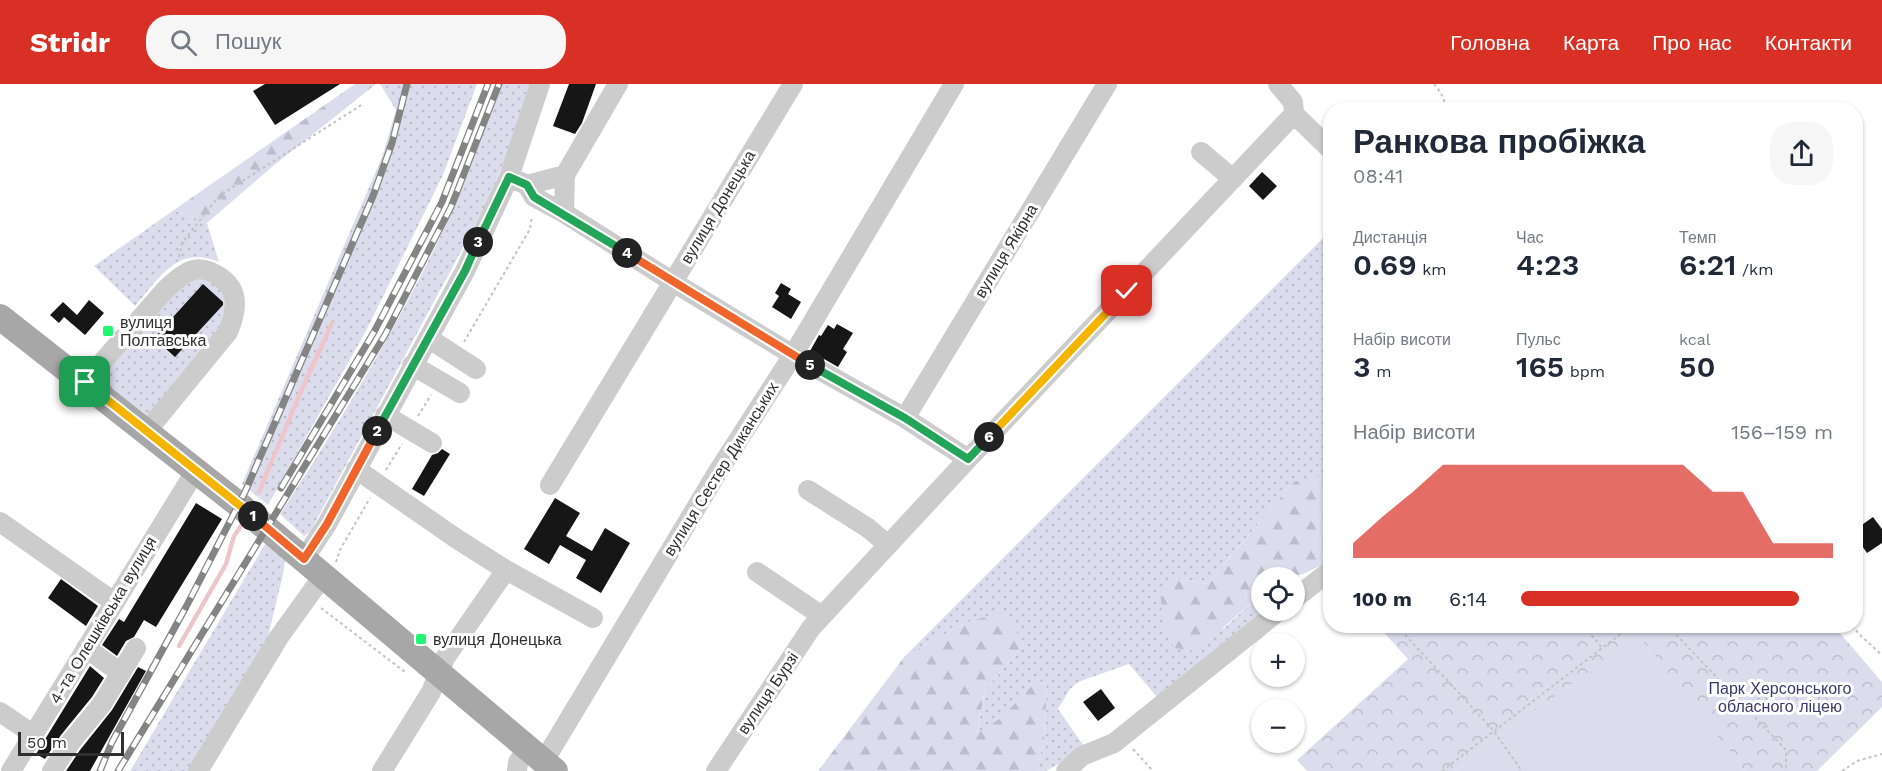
<!DOCTYPE html>
<html lang="uk">
<meta charset="utf-8">
<style>
:root{--surface:#fff;--page:#f6f6f7;--text:#1f2937;--muted:#747a83;--accent:#d93025}
body{margin:0;font-family:"Work Sans",sans-serif;background:var(--page);color:var(--text);height:100vh;display:flex;flex-direction:column;font-size:22px;white-space:nowrap}
*{box-sizing:border-box;margin:0}
p{font-size:20px;color:var(--muted)}
.icon{flex:none;width:33px;height:33px;fill:none;stroke:currentColor;stroke-width:2;stroke-linecap:round;stroke-linejoin:round}
.map{position:relative;flex:1;overflow:hidden}
.sheet{position:absolute;left:1323px;top:18px;width:540px;height:531px;display:flex;flex-direction:column;background:var(--surface);border-radius:24px;box-shadow:0 2px 4px #0004}
.sheet>*{flex:none}
.fabs{position:absolute;left:1251px;top:483px;display:grid;gap:12px}
.fabs a{display:grid;place-items:center;width:54px;height:54px;border-radius:50%;background:var(--surface);box-shadow:0 2px 4px #0004;font-size:30px}
.scale{position:absolute;left:18px;bottom:15px;width:106px;box-sizing:border-box;padding-left:6px;border:3px solid #2f2f2f;border-top:0;font-size:16px;line-height:21px;white-space:nowrap;color:#2f2f2f;-webkit-text-stroke:4px #fff;paint-order:stroke}
.pin{position:absolute;display:grid;place-items:center;width:51px;height:51px;color:#fff;margin:-26px;border-radius:12px;box-shadow:0 3px 9px #0006}
.km{position:absolute;width:30px;height:30px;margin:-15px;border-radius:50%;background:#222;color:#fff;font-size:16px;line-height:30px;text-align:center}
.round{display:grid;place-items:center;flex:none;width:63px;height:63px;border-radius:24px;background:var(--page)}
.overview{display:flex;align-items:center;justify-content:space-between;height:102px;padding:0 30px}
h1{font-size:33px;font-weight:600;line-height:45px}
.metrics{display:grid;grid-template-columns:repeat(3,1fr);gap:9px;height:102px;padding:6px 30px}
.metrics div{display:grid;align-content:center}
.metrics b{font-size:30px;font-weight:600}
.metrics small{font-size:16px;font-weight:400}
.metrics p{font-size:16px}
.chart{height:168px;padding:12px 30px}
.chart p{display:flex;justify-content:space-between}
.chart svg{width:100%;height:108px;margin-top:6px;fill:var(--accent);opacity:.7}
ul{padding:0 30px;list-style:none;font-size:20px}
li{display:grid;grid-template-columns:96px 72px 1fr;align-items:center;height:45px}
li i{height:15px;border-radius:8px;background:var(--accent)}
header{display:flex;align-items:center;gap:36px;box-sizing:border-box;height:84px;padding:0 30px;background:var(--accent);color:#fff}
header strong{font-size:28px}
nav{display:flex;gap:33px;margin-inline-start:auto;font-size:21px}
.search{width:420px;height:54px;background:var(--page);display:flex;align-items:center;gap:15px;box-sizing:border-box;padding:0 21px;border-radius:24px;color:var(--muted);font-size:22px}
.map>svg:first-child{display:block}
.grass{fill:url(#grass-dots)}
.forest{fill:url(#forest-firs)}
.park{fill:url(#park-crowns)}
.garden{fill:#dbdded}
.lines{fill:none;stroke-linecap:round;stroke-linejoin:round}
.stream{stroke:#efc5cc;stroke-width:4.5}
.building{fill:#161616}
.path{stroke:#c3c3c3;stroke-width:2;stroke-dasharray:3 3;stroke-linecap:butt}
.minor{stroke:#ccc;stroke-width:20}
.major{stroke:#a7a7a7;stroke-width:26}
.rail-casing{stroke:#848484;stroke-width:7}
.rail{stroke:#fff;stroke-width:4.5;stroke-dasharray:14;stroke-linecap:butt}
.split-1-casing{stroke:#fff;stroke-width:12}
.split-2-casing{stroke:#fff;stroke-width:12}
.split-3-casing{stroke:#fff;stroke-width:12}
.split-4-casing{stroke:#fff;stroke-width:12}
.split-5-casing{stroke:#fff;stroke-width:12}
.split-6-casing{stroke:#fff;stroke-width:12}
.split-7-casing{stroke:#fff;stroke-width:12}
.split-1{stroke:#f5b400;stroke-width:8}
.split-2{stroke:#f0652b;stroke-width:8}
.split-3{stroke:#22a559;stroke-width:8}
.split-4{stroke:#22a559;stroke-width:8}
.split-5{stroke:#f0652b;stroke-width:8}
.split-6{stroke:#22a559;stroke-width:8}
.split-7{stroke:#f5b400;stroke-width:8}
.poi-dot{fill:#21f672;stroke:#fff;stroke-width:2}
.labels{text-anchor:middle;dominant-baseline:central;stroke-width:6;stroke-linejoin:round;paint-order:stroke}
.street-label{font-size:16px;fill:#2f2f2f;stroke:#fff}
.poi-label{font-size:16px;fill:#2f2f2f;stroke:#fff;text-anchor:start}
.park-label{font-size:16px;fill:#38386f;stroke:#fff}
</style>
<header>
<strong>Stridr</strong>
<div class="search"><svg class="icon" aria-label="search" viewBox="0 0 24 24"><circle cx="10" cy="10" r="6"/><path d="M15 15l6 6"/></svg>Пошук</div>
<nav><a>Головна</a><a>Карта</a><a>Про нас</a><a>Контакти</a></nav>
</header>
<div class="map">
<svg width="1882" height="687" viewBox="0 0 1882 687">
<defs>
<pattern id="grass-dots" width="8" height="8" patternUnits="userSpaceOnUse" patternTransform="scale(1.5)"><rect width="8" height="8" fill="#dbdded"/><path d="M2 2h.1M6 6h.1" fill="none" stroke="#bcbecc" stroke-width="1.8" stroke-linecap="round"/></pattern>
<pattern id="forest-firs" width="22" height="20" patternUnits="userSpaceOnUse" patternTransform="scale(1.5)"><rect width="22" height="20" fill="#dbdded"/><path d="M5 1l3.5 6h-7zM16 11l3.5 6h-7z" fill="#bcbecc"/></pattern>
<pattern id="park-crowns" width="20" height="18" patternUnits="userSpaceOnUse" patternTransform="scale(1.5)"><rect width="20" height="18" fill="#dbdded"/><path d="M2 6a3 3 0 1 1 6 0M12 15a3 3 0 1 1 6 0" fill="none" stroke="#bcbecc"/></pattern>
</defs>
<rect width="100%" height="100%" fill="#fff"/>
<path class="grass" d="M380,0H477L443,91L367,245L268,421L242,400L382,73L396,26Z
M501,0H531L511,60L486,121L310,448L304,452L280,430C338,341 394,249 440,153C464,104 482,51 501,0Z
M174,126L207,139L219,178C176,161 161,193 135,222L94,182Z
M1330,147V405L1325,411L1294,398L1207,500L1175,494L1223,545L1261,511L1262,526L1268,527L1157,613L1129,580L1078,598L1070,605L1058,625L1086,665L1046,687H1037L1044,655L1047,604L1038,595L1001,634L977,650L985,606L1024,560L967,538L905,572Z
M192,194H206L222,202L228,216L224,244L150,334L99,295L177,203Z
M265,460L285,475L284,486L268,553L189,687H130Z"/>
<path class="forest" d="M355,0H376L273,82L207,139L174,126Z
M1316,391L1325,401V411L1330,416V477L1303,490L1291,493L1262,494L1261,511L1196,567L1174,564L1163,539L1160,506L1175,494L1207,500L1294,398Z
M1004,528L1024,560L985,606L977,649L1001,634L1038,595L1047,604L1044,655L1037,687H818L905,572L967,538Z"/>
<path class="park" d="M1378,542H1834L1882,598V623L1817,687H1745L1639,553L1486,661L1455,687H1307L1297,676L1408,575Z"/>
<path class="garden" d="M1639,552L1745,687H1455L1486,661Z"/>
<g class="lines">
<path class="stream" d="M259,408L299,312L332,239
M179,562L226,480L234,452L243,439"/>
</g>
<path class="building" d="M265,0H340L275,41L253,7Z
M569,0H596L582,39L575,50L553,42Z
M1262,88L1277,102L1263,116L1249,102Z
M781,199L791,205L788,210L801,218L791,235L772,223L779,212L775,209Z
M203,200L223,218V221L175,273L154,254Z
M89,216L104,229L85,251L64,233L59,239L50,231L63,218L77,231Z
M837,240L853,249L843,265L847,268L838,283L810,267L819,251L821,252L828,241L834,245Z
M442,365L450,370L424,412L412,405L432,371L438,369Z
M555,414L580,429L566,452L592,467L605,444L630,459L601,509L576,494L586,476L560,461L549,480L524,465Z
M196,419L222,435L156,543L144,536L134,553L126,557L117,572L102,561L119,535L124,538Z
M1873,433L1882,445V459L1867,469L1856,453V445Z
M61,495L98,522L86,542L48,514Z
M90,582L104,594L92,613L61,651L45,675L36,670Z
M138,583L146,587L90,687H66L80,666L112,626Z
M1101,605L1115,624L1098,637L1083,618Z"/>
<g class="lines">
<path class="path" d="M1434,0C1440,7 1446,16 1445,26
M179,173L182,159L219,112L363,20
M464,258L530,145L532,132
M418,332L431,311
M386,386L402,360
M336,478L340,466L370,414
M321,524L405,588
M1397,542L1493,646L1522,687
M1584,542L1602,564
M1668,542L1786,666V687
M1852,542L1862,553L1882,571
M1133,665L1153,687
M1442,687L1631,542
M1842,687L1857,677L1882,670"/>
<path class="minor" d="M1278,0L1293,18L1294,30L1330,65
M1201,68L1233,95
M509,93L527,101L534,113L564,129L673,198L793,271L905,334L968,375
M527,101L565,91L618,0
M564,129L565,91
M428,254L476,285
M412,281L460,309
M85,298L165,206C173,199 183,189 193,186C200,184 209,186 215,190C240,203 238,225 228,248L147,347
M385,331L432,359
M905,334L1107,0
M356,385L457,455L506,486L593,534
M550,401L793,0
M808,406L868,444L888,461
M0,438L114,518
M304,475L327,440L465,187L509,93L540,0
M757,488L822,532
M1294,515L1330,487
M86,564L121,589
M0,628L34,651
M542,676L550,667L717,389L793,271L954,0
M11,687L196,386
M52,687L70,659L102,620L136,564
M198,687L279,553L323,492
M382,687L431,608L445,574L506,486
M517,687L518,678L528,664
M716,687L811,544L968,375L1294,30
M1066,687L1082,672L1114,659L1280,526"/>
<path class="major" d="M0,233L238,420L555,687"/>
<g class="rail-casing">
<path id="rail" d="M281,404L374,248L442,118L488,0
M100,687L112,658L186,523L245,408L373,112L392,59L407,0
M118,687L385,251L451,123L499,0"/>
</g>
<use href="#rail" class="rail"/>
</g>
<g class="lines">
<g class="split-1-casing">
<path id="split-1" d="M85,298L253,432"/>
</g>
<g class="split-2-casing">
<path id="split-2" d="M253,432L304,475L327,440L377,347"/>
</g>
<g class="split-3-casing">
<path id="split-3" d="M377,347L465,187L478,158"/>
</g>
<g class="split-4-casing">
<path id="split-4" d="M478,158L509,93L527,101L534,113L627,169"/>
</g>
<g class="split-5-casing">
<path id="split-5" d="M627,169L810,281"/>
</g>
<g class="split-6-casing">
<path id="split-6" d="M810,281L905,334L968,375L989,353"/>
</g>
<g class="split-7-casing">
<path id="split-7" d="M989,353L1127,207"/>
</g>
<use href="#split-1" class="split-1"/>
<use href="#split-2" class="split-2"/>
<use href="#split-3" class="split-3"/>
<use href="#split-4" class="split-4"/>
<use href="#split-5" class="split-5"/>
<use href="#split-6" class="split-6"/>
<use href="#split-7" class="split-7"/>
</g>
<g class="poi-dot">
<rect x="102" y="241" width="12" height="12" rx="3"/>
<rect x="415" y="549" width="12" height="12" rx="3"/>
</g>
<g class="labels">
<g class="street-label">
<text transform="translate(718 123) rotate(-59)">вулиця Донецька</text>
<text transform="translate(1006 167) rotate(-59)">вулиця Якірна</text>
<text transform="translate(721 385) rotate(-58)">вулиця Сестер Диканських</text>
<text transform="translate(103 536) rotate(-59)">4-та Олешківська вулиця</text>
<text transform="translate(768 609) rotate(-56)">вулиця Бурзі</text>
</g>
<g class="poi-label">
<text x="120" y="238">вулиця<tspan x="120" dy="18">Полтавська</tspan></text>
<text x="433" y="555">вулиця Донецька</text>
</g>
<g class="park-label">
<text x="1780" y="604">Парк Херсонського<tspan x="1780" dy="18">обласного ліцею</tspan></text>
</g>
</g>
</svg>
<div class="fabs">
<a><svg class="icon" aria-label="locate" viewBox="0 0 24 24"><circle cx="12" cy="12" r="6"/><path d="M12 2v4M12 18v4M2 12h4M18 12h4"/></svg></a>
<a>+</a>
<a>−</a>
</div>
<div class="scale">50 m</div>
<div class="pin" style="left:85px;top:298px;background:#1e9e55"><svg class="icon" aria-label="arrive" viewBox="0 0 24 24"><path d="M6 21V4h12l-3 4 3 4H6"/></svg></div>
<div class="pin" style="left:1127px;top:207px;background:#d93025"><svg class="icon" aria-label="check" viewBox="0 0 24 24"><path d="M5 12l5 5 9-10"/></svg></div>
<b class="km" style="left:253px;top:432px">1</b>
<b class="km" style="left:377px;top:347px">2</b>
<b class="km" style="left:478px;top:158px">3</b>
<b class="km" style="left:627px;top:169px">4</b>
<b class="km" style="left:810px;top:281px">5</b>
<b class="km" style="left:989px;top:353px">6</b>
<section class="sheet">
<div class="overview"><div><h1>Ранкова пробіжка</h1><p>08:41</p></div><a class="round"><svg class="icon" aria-label="share" viewBox="0 0 24 24"><path d="M12 15V3M7 8l5-5 5 5M5 13v7h14v-7"/></svg></a></div>
<div class="metrics">
<div><p>Дистанція</p><b>0.69<small> km</small></b></div>
<div><p>Час</p><b>4:23</b></div>
<div><p>Темп</p><b>6:21<small> /km</small></b></div>
</div>
<div class="metrics">
<div><p>Набір висоти</p><b>3<small> m</small></b></div>
<div><p>Пульс</p><b>165<small> bpm</small></b></div>
<div><p>kcal</p><b>50</b></div>
</div>
<div class="chart"><p><span>Набір висоти</span>156–159 m</p>
<svg viewBox="0 0 160 44" preserveAspectRatio="none"><path d="M0 44V38L10 27L20 17L30 6L40 6L50 6L60 6L70 6L80 6L90 6L100 6L110 6L120 17L130 17L140 38L150 38L160 38V44z"/></svg>
</div>
<ul>
<li><b>100 m</b>6:14<i style="width:89%"></i></li>
</ul>
</section>
</div>
